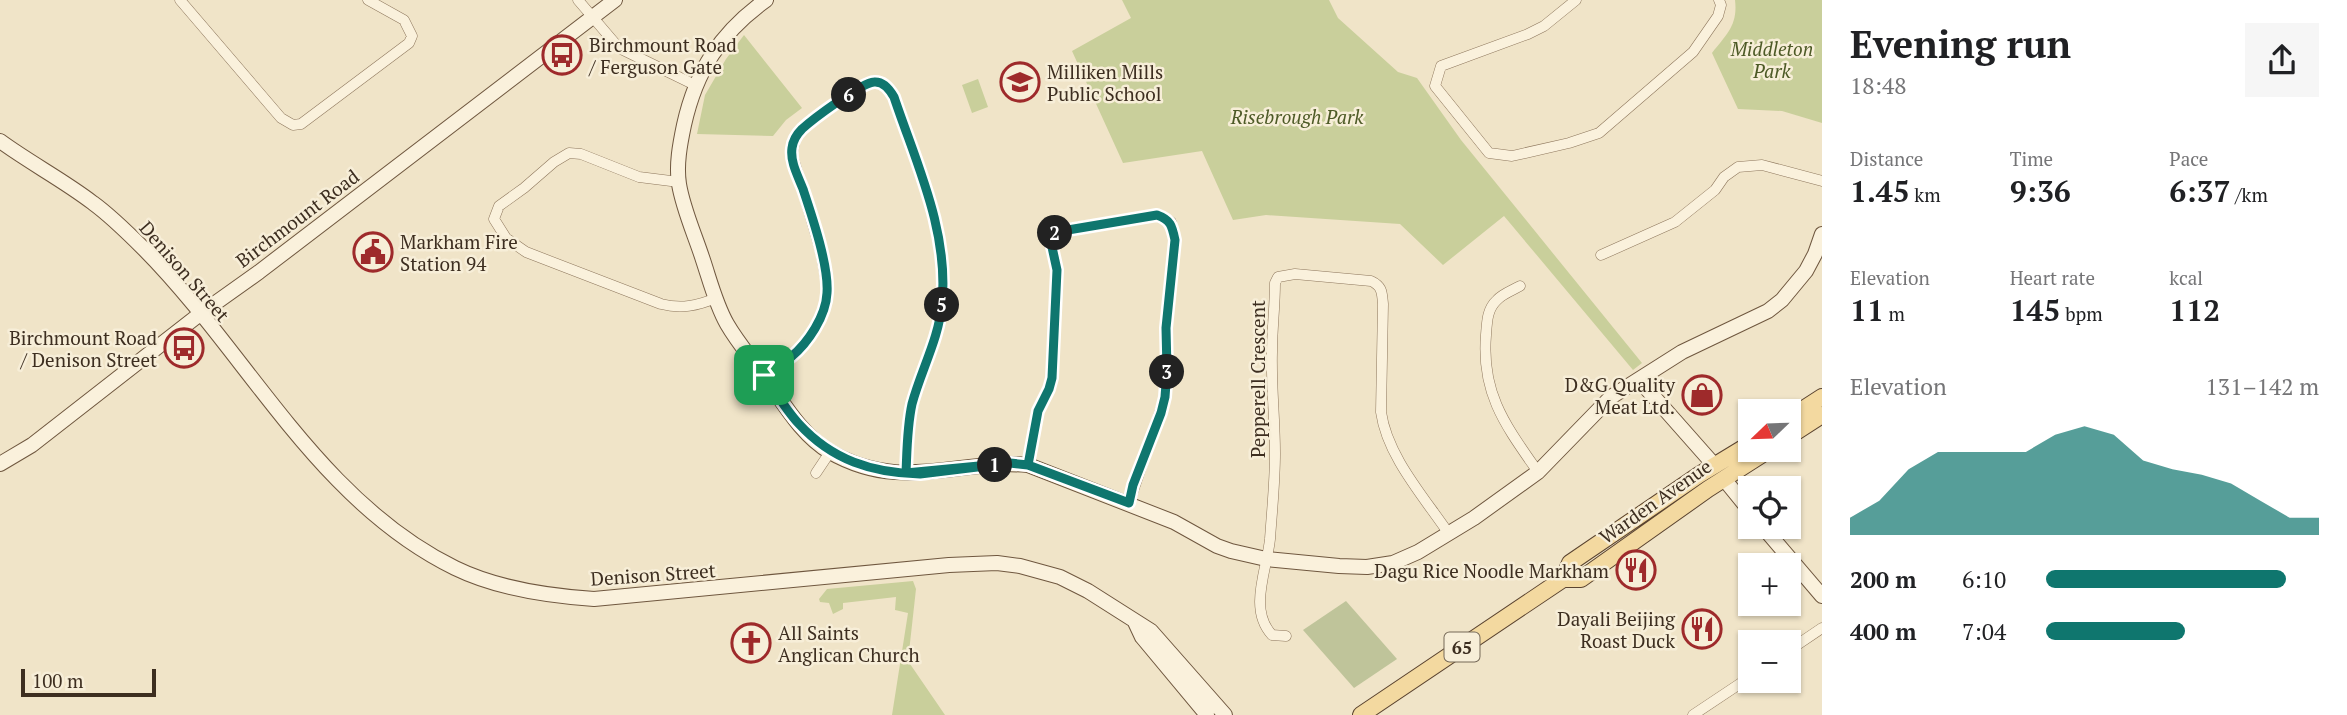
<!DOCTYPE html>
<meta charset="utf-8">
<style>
:root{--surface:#fff;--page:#f6f6f6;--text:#202124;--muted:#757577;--accent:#0f766e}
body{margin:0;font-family:"PT Serif",serif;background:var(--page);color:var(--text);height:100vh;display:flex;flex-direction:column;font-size:26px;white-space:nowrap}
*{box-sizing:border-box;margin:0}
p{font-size:23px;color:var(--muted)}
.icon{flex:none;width:38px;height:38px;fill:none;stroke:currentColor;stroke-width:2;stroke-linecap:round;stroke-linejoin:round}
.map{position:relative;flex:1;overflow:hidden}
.sheet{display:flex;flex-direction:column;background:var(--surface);width:525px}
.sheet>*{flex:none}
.needle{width:46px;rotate:247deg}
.controls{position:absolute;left:1738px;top:399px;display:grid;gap:14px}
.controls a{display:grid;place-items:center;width:63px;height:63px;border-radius:0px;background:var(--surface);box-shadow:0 2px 5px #0004;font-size:35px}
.scale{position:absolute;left:21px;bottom:18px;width:135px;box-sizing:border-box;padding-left:7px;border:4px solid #3d2e20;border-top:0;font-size:19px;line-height:24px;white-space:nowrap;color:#3d2e20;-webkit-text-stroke:5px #f7eed8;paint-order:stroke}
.pin{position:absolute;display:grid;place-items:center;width:60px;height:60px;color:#fff;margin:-30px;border-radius:14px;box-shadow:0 4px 10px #0006}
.km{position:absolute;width:35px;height:35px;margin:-18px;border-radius:50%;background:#222;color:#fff;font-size:19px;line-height:35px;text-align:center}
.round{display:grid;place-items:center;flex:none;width:74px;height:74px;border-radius:0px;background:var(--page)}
.summary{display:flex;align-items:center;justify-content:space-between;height:119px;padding:0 28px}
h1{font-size:38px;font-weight:700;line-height:52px}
.stats{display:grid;grid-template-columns:repeat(3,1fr);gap:10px;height:119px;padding:7px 28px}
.stats div{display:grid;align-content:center}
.stats b{font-size:30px;font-weight:700}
.stats small{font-size:19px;font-weight:400}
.stats p{font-size:19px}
.chart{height:196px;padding:14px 28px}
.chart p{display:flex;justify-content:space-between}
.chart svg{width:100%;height:126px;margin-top:7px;fill:var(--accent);opacity:.7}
ul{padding:0 28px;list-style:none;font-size:23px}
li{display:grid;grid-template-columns:112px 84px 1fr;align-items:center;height:52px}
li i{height:18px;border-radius:9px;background:var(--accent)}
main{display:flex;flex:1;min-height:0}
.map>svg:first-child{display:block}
.green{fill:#c9cf9b}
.cemetery{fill:#bfc49a}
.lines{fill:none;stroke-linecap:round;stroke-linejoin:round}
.street-casing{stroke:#8d765c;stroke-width:11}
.secondary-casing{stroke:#6f573f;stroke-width:16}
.primary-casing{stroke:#5b4430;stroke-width:18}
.street{stroke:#faf1dc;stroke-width:10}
.secondary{stroke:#faf1dc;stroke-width:14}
.primary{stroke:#f3d9a0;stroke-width:16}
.route-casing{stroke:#fff;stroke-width:14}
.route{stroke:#0f766e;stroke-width:9}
.labels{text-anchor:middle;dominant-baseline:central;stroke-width:5;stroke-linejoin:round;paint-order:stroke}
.shield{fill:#f7eed8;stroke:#756857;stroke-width:2}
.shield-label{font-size:18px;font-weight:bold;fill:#3d2e20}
.poi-label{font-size:19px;fill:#3d2e20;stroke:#f7eed8;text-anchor:start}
.park-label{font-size:19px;font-style:italic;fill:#4d5a26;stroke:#f7eed8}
.street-label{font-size:19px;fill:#3d2e20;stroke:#f7eed8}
</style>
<main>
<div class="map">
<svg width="1822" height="715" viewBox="0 0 1822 715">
<rect width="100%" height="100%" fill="#f0e4c8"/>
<path class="green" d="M1122,0H1329L1338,18L1398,72L1417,78L1461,140L1642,363L1633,370L1504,216L1443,265L1400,224L1266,215L1233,220L1202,151L1123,163L1072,51L1131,18Z
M1735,0H1822V123L1782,111L1738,109L1712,53C1727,34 1738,25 1735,0Z
M744,35L802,108L786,120L773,136L697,134L705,95L726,59Z
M978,79L988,107L972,113L962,85Z
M913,581L916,589L908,661L945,715H892L908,613L895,610L896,597L843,603V609L833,614L829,603L820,602L819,599L827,589Z"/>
<path class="cemetery" d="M1346,601L1397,659L1354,688L1303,630Z"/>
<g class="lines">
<g class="street-casing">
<path id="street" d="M180,0L281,118L293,125L301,124L409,43L412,36L404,20L368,0
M578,0L619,48L695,85
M1576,0L1544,26L1528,34L1441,66L1435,86L1489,153L1512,156L1569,143L1599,133L1693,52L1718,16L1721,5L1719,0
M679,182L639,177L581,154L569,153L554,162L524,188L499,206L494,219L506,238L526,252L661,304C681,309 697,306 716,298
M1601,255L1675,222L1715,190L1724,177L1738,167L1762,165L1822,181
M1520,286C1513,290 1502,294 1497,300C1487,309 1487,322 1486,335C1481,394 1506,426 1538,472
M764,375L791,357L807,340L819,321L826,302L828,291L821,252L792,154L796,136L813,120L865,85L874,82L881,83L889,89L894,97C916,163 949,231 942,302C939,339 921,370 913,404C907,427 907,451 906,473
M1028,465L1038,411L1049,389L1052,378L1057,269L1052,247L1053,237L1056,232L1061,230L1157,215L1171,222L1175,240L1166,328L1165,397L1129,503
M816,473L830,452
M1286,636L1272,635C1248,609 1267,570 1270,539C1272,510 1275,482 1275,453C1275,419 1271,386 1272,352C1272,329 1275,306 1275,283L1278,277L1295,274L1371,281C1382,286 1382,292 1383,304L1381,412C1387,456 1424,497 1449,534
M1788,651L1822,628
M1693,715L1750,677"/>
</g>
<g class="secondary-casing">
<path id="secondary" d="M766,0C720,33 696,71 684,125C680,144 676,165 679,184C683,209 695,235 703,260C710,281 716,305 727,324C738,343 752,359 764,376C783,402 801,435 830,452C902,493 956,459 1028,465L1174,522L1217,546L1231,551L1266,559L1339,566L1367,567L1393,563L1418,552L1474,518L1538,472L1611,397L1682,352L1768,311L1782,300L1806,271L1815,254L1822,234
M0,141C30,163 63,180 93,203C111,216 128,233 144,249C248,354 318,501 455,568C498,589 548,596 594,599L949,565L997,563L1020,566L1060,577L1088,591L1151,631L1225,715
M1639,380L1715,466
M0,464L32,445L200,314L259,272L615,0
M1724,479L1750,511
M1763,527L1822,596
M1135,622L1142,637L1207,715"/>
</g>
<g class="primary-casing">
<path id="primary" d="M1788,419L1822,397
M1788,437L1822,415
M1563,579H1581L1708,489L1769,450
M1361,715L1563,579L1570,563L1699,475L1750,444"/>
</g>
<use href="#street" class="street"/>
<use href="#secondary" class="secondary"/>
<use href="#primary" class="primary"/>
</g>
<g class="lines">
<g class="route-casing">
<path id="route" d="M764,375C775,391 785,409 799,424C832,460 872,473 920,474L1010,463L1028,465L1038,411L1049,389L1052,378L1057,270L1052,247L1053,237L1056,232L1157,215C1171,220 1172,226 1175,240L1166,328L1167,370L1165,397L1161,413L1133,485L1129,503L1028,465L1010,463L906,473C907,451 907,427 912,404C921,370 939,339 942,303C949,231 916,163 894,97C890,90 884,81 874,82C861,83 813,119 802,129C797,134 793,140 792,148C790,162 798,176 803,189C812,216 829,266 827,293C826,316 808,343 791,357C782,364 772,369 764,375"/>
</g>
<use href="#route" class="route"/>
</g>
<defs>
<g id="bus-ring" transform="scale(2.0125)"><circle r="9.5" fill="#f7eed8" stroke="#9e2a2b" stroke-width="1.5"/><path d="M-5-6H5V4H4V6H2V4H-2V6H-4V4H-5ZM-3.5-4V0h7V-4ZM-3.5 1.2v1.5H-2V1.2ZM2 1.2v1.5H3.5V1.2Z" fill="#9e2a2b"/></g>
<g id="school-ring" transform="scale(2.0125)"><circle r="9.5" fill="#f7eed8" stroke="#9e2a2b" stroke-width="1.5"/><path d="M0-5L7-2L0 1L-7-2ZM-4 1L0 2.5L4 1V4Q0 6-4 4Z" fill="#9e2a2b"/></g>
<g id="civic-ring" transform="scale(2.0125)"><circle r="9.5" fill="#f7eed8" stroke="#9e2a2b" stroke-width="1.5"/><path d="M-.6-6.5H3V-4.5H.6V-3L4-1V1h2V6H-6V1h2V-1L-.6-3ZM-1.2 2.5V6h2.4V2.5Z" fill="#9e2a2b"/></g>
<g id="shop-ring" transform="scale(2.0125)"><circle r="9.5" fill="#f7eed8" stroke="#9e2a2b" stroke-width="1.5"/><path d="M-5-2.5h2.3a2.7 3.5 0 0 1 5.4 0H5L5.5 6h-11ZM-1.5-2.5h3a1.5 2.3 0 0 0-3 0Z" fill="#9e2a2b"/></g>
<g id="restaurant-ring" transform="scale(2.0125)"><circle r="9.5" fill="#f7eed8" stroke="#9e2a2b" stroke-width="1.5"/><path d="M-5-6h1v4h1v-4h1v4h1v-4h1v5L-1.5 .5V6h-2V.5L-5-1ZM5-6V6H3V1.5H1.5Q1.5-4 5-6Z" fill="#9e2a2b"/></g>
<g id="church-ring" transform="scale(2.0125)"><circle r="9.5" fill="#f7eed8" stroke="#9e2a2b" stroke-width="1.5"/><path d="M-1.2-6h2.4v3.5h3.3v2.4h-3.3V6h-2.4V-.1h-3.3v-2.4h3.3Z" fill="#9e2a2b"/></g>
</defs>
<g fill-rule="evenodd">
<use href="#bus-ring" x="562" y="55"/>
<use href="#school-ring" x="1020" y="82"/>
<use href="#civic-ring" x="373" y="252"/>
<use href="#bus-ring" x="184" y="348"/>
<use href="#shop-ring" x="1702" y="395"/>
<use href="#restaurant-ring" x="1636" y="570"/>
<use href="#restaurant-ring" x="1702" y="629"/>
<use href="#church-ring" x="751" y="643"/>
</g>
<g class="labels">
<rect class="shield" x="1444.5" y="632.5" width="35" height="29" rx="5"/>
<g class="shield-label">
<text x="1462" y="647">65</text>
</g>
<g class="poi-label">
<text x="589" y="44">Birchmount Road<tspan x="589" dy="22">/ Ferguson Gate</tspan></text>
<text x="1047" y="71">Milliken Mills<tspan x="1047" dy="22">Public School</tspan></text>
<text x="400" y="241">Markham Fire<tspan x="400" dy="22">Station 94</tspan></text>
<text x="157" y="337" text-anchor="end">Birchmount Road<tspan x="157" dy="22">/ Denison Street</tspan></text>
<text x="1675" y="384" text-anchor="end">D&amp;G Quality<tspan x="1675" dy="22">Meat Ltd.</tspan></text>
<text x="1609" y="570" text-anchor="end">Dagu Rice Noodle Markham</text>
<text x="1675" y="618" text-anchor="end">Dayali Beijing<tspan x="1675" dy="22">Roast Duck</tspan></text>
<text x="778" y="632">All Saints<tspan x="778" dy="22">Anglican Church</tspan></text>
</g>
<g class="park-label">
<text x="1772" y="48">Middleton<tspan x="1772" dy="22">Park</tspan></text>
<text x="1297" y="116">Risebrough Park</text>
</g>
<g class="street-label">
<text transform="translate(297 218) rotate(-37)">Birchmount Road</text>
<text transform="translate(185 271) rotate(49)">Denison Street</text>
<text transform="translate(1257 379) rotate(-90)">Pepperell Crescent</text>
<text transform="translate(1655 501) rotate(-35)">Warden Avenue</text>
<text transform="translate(653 574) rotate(-4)">Denison Street</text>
</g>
</g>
</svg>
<div class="controls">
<a><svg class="needle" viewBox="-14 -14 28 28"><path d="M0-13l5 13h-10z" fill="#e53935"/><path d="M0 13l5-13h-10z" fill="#757577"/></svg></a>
<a><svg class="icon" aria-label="locate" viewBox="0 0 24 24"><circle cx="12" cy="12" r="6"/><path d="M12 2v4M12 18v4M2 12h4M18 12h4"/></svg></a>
<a>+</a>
<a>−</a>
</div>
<div class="scale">100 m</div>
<div class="pin" style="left:764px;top:375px;background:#1e9e55"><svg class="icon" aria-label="arrive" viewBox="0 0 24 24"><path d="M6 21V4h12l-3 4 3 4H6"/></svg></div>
<b class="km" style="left:995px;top:465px">1</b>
<b class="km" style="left:1055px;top:233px">2</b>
<b class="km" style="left:1167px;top:372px">3</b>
<b class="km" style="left:942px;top:305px">5</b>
<b class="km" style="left:849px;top:95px">6</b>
</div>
<section class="sheet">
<div class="summary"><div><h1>Evening run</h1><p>18:48</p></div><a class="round"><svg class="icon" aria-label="share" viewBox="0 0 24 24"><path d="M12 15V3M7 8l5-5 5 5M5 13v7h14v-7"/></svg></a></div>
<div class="stats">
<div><p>Distance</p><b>1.45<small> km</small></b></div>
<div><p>Time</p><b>9:36</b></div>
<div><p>Pace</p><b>6:37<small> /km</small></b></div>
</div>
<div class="stats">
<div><p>Elevation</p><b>11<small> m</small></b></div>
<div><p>Heart rate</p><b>145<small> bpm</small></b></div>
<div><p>kcal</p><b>112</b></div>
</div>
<div class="chart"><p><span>Elevation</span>131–142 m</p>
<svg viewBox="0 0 160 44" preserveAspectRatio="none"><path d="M0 44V38L10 32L20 21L30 15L40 15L50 15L60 15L70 9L80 6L90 9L100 18L110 21L120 23L130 26L140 32L150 38L160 38V44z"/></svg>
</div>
<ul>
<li><b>200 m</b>6:10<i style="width:88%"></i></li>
<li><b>400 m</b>7:04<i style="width:51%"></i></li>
</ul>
</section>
</main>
